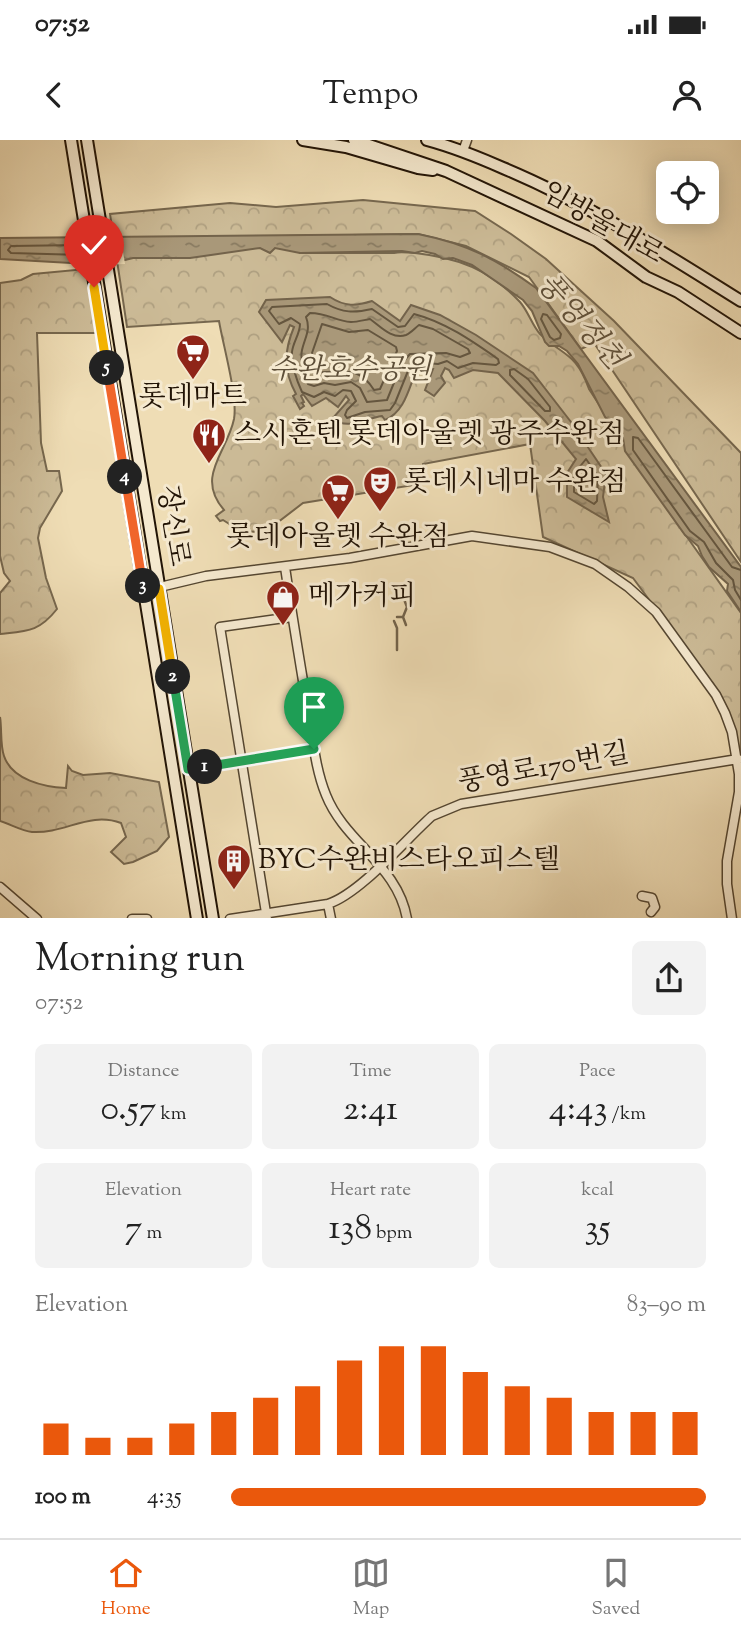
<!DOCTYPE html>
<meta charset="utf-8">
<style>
:root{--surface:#fff;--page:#f2f2f2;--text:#222;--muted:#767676;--line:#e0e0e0;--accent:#ea580c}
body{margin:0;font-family:"Sorts Mill Goudy","Noto Serif KR",serif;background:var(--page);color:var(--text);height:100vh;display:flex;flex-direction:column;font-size:26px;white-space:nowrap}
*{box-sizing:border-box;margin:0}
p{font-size:23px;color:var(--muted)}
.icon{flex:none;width:38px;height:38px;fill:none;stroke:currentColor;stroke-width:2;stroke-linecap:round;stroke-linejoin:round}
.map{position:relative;height:778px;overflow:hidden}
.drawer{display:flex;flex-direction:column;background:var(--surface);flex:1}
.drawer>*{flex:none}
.buttons{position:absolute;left:656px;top:21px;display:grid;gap:14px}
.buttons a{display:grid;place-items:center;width:63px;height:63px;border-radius:10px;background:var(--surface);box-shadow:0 4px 18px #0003;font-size:35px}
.pin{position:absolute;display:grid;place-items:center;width:60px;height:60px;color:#fff;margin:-72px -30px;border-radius:50% 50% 50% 0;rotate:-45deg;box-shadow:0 0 7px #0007}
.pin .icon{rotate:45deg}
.km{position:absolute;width:35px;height:35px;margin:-18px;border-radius:50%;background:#222;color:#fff;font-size:19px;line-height:35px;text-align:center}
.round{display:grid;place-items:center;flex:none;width:74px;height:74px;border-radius:10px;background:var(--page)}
.headline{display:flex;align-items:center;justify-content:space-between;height:119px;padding:0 35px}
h1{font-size:38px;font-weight:600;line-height:52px}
.figures{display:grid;grid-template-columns:repeat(3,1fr);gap:10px;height:119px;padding:7px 35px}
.figures div{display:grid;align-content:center;border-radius:10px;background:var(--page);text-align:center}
.figures b{font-size:35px;font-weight:600}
.figures small{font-size:19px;font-weight:400}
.figures p{font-size:19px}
.chart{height:196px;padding:14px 35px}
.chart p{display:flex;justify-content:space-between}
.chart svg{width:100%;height:126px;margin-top:7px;stroke:var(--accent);stroke-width:6}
ul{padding:0 35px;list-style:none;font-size:23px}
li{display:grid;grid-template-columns:112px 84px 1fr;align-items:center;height:52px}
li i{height:18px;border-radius:9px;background:var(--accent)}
.status{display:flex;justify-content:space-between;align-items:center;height:49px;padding:0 35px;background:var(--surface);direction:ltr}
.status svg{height:19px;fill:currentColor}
header{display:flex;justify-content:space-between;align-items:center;height:91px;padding:0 35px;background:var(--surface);font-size:32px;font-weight:600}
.menu{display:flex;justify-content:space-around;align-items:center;height:98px;border-top:2px solid var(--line);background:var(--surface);font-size:19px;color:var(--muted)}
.menu a{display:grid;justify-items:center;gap:4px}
.menu .current{color:var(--accent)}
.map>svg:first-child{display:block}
.park{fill:url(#park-crowns);stroke:#76674e;stroke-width:2}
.water{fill:url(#water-ripples);stroke:#73634b;stroke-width:2}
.pier{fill:#efddb5}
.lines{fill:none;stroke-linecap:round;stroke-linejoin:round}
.shore{stroke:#65563f;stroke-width:2}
.stream{stroke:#73634b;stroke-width:2.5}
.street-casing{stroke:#544631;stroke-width:11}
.secondary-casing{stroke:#211305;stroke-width:14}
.street{stroke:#f5e9cf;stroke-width:8}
.secondary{stroke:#f5e9cf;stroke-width:10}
.split-1-casing{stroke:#fff;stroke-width:14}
.split-2-casing{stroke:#fff;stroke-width:14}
.split-3-casing{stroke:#fff;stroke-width:14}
.split-4-casing{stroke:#fff;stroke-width:14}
.split-5-casing{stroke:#fff;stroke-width:14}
.split-6-casing{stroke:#fff;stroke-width:14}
.split-1{stroke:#22a559;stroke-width:9}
.split-2{stroke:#22a559;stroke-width:9}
.split-3{stroke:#f5b400;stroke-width:9}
.split-4{stroke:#f0652b;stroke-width:9}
.split-5{stroke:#f0652b;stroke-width:9}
.split-6{stroke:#f5b400;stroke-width:9}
.labels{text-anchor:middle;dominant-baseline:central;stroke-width:6;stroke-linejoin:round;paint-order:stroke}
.street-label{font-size:28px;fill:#211305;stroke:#f5e9cf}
.park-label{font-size:28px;font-style:italic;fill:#5d4e38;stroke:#f5e9cf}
.poi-label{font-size:28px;fill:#211305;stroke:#f5e9cf;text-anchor:start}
.water-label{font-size:30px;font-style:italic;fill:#5e4f39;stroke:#f5e9cf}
</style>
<div class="status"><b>07:52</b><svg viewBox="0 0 49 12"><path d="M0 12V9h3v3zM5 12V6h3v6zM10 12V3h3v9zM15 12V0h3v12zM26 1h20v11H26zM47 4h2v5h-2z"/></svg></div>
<header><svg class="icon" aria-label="back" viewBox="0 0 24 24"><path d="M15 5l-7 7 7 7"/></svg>Tempo<svg class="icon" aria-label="person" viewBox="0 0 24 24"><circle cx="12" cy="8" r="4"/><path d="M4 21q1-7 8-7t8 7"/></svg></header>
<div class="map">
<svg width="741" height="779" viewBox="0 0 741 779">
<defs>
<pattern id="park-crowns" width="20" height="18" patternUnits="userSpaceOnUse" patternTransform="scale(1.75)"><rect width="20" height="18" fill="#ccbb97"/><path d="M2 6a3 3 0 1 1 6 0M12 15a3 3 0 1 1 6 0" fill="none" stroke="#afa081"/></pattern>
<pattern id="water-ripples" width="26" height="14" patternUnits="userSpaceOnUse" patternTransform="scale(1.75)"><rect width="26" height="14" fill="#a99879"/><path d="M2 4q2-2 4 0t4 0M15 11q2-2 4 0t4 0" fill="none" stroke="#897b61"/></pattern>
</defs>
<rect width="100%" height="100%" fill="#efddb5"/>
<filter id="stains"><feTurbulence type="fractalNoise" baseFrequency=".00286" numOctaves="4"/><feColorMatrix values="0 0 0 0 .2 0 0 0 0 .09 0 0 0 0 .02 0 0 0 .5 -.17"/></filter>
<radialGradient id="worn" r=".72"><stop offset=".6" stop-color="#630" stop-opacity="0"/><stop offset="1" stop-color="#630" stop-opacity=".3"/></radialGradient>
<path class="park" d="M363,60L475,71L511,94L546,119L614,181L741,313V422L594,203L581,209L529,137L466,106L418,94L286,96L300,113H394C402,111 407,113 415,113C459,118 489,129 520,162C528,171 532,185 540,194C563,216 576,212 589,249L670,373L741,473V616L721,557L633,438L543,397L530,304L423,324L426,343L303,363L269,389L257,392L239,390L223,380L220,381L216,376L224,370C195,336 227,313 234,279C238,257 223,205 219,181L127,187L110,74L230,63L276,67Z
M86,129L98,193H37L41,303L47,331H59L62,351L40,388L38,398L46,438L57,469C39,492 27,491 0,494V453L10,441L4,433L0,416V143L21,140L33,134Z
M0,577C2,589 0,605 4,616C12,640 44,647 66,648L68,626L72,631L83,635L110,633L159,642L169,697L157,711L133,722L124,724L111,712L126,697L121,683C89,671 65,694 32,692C22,691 10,684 0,681Z"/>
<path class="water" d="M418,94C468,104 496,119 536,148L741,427V472L727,451L728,444L709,427L702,416L698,406L685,395L625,311L623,298L605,277L578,224L567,211L559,206H549L545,202L532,171L523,160L472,125L453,118L443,119L435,114L422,111L415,113L402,111L300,113L275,108L270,113L260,108L190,118H133L125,120L71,123L0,119V98Z
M330,157C345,167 356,166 372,161L400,181L411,165L440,175L476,195L533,233L571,282L606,334L603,357L609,382L567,357V333L576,319L545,281L498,233L473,230L454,238L449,230L445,228L441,236L445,243L434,256L425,250L433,229H417C409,247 405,272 385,280L382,276C363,279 349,290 332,279L349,260L346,256L338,267L326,258L312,266L303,254L301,256L304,262L302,263L304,266L300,269L293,256L296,254C283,230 284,211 294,187L290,185L282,202L259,172L266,160Z"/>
<path class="pier" d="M120,94L125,124L80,126L75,95Z"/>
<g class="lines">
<path class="shore" d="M81,105L11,106L8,110L11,113L83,115
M327,164C343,173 354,173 372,169L398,187L405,186L414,174C445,182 472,201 498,219L499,223L496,225L473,223L458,228L447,221L438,224L415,222L410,226L395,263L390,270L365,272L347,278L345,275L347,270L356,261L351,251L343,250L335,256L324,252L314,257L302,252C297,241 291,225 292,212C293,202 300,194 300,184L291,178L279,184L269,171L272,167Z
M310,173C328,173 335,181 351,182C357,182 364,180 370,179C380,186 392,200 406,195C411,193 415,188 419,185L433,189L468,209L470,213L460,217L446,213L410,214L402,223L387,260L367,262L360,248L351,242L335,245L324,243L314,246L308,244C304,235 300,219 302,210C305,197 311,190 306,177Z
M543,174L547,175L561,194L560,198L554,200L550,197L541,179Z
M322,184L349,192L368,190L396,207L397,211L380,249L374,250C357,223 340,234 315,232L312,213Z
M510,230L514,229L528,239L550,267V271H545L510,235Z
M586,319L598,336L597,361L594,364L574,352V334Z
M741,430L732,427L638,298L633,297V310L690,391L704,402L716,423L733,440L735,450L741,460"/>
<path class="stream" d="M397,477H403L407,467L402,454L405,445
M403,477L406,485
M394,481L397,488V510"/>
<g class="street-casing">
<path id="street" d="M463,11L467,0
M285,427C292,475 300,523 308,571C313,599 315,628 326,655C345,703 398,725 407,779
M143,451L206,436L350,418L472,396L550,407L595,424L628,447L656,472L716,555L725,573L732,592L739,634V652L727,721V744L732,779
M188,629L314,609
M0,747L37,779
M642,756L652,758L655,767L651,772
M328,764L331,779
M132,779H147
M230,779L328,764C361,753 405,700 432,676L461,664L738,619
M267,779L220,487L292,477"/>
</g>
<g class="secondary-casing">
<path id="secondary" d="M71,0L197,779
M87,0L213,779
M303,0L346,7L418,28L433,30
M354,0L446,31L597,101L646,137L678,152L741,193
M427,0C453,7 478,17 503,28C587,63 664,113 741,161"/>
</g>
<use href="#street" class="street"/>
<use href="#secondary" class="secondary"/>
</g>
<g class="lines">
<g class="split-1-casing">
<path id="split-1" d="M205,627L314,609"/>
</g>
<g class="split-2-casing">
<path id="split-2" d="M173,537L188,629L205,627"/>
</g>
<g class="split-3-casing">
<path id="split-3" d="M143,446V451L159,449L173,537"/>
</g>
<g class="split-4-casing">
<path id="split-4" d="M125,337L143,446"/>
</g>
<g class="split-5-casing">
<path id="split-5" d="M107,228L125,337"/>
</g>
<g class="split-6-casing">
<path id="split-6" d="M94,147L107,228"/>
</g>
<use href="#split-1" class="split-1"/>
<use href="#split-2" class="split-2"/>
<use href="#split-3" class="split-3"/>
<use href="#split-4" class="split-4"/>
<use href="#split-5" class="split-5"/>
<use href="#split-6" class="split-6"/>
</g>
<defs>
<g id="supermarket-pin" transform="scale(1.75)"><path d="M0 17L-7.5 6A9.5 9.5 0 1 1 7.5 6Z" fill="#8f2418" stroke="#f5e9cf"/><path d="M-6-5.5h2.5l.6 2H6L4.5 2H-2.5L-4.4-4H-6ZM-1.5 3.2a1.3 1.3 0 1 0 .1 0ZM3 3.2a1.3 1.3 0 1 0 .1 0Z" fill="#fff"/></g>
<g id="restaurant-pin" transform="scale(1.75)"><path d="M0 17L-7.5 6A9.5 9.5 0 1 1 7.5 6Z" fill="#8f2418" stroke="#f5e9cf"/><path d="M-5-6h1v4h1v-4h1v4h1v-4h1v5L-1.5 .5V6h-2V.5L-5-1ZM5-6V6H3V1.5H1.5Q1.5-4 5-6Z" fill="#fff"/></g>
<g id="theatre-pin" transform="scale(1.75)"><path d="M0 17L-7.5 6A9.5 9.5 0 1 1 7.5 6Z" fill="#8f2418" stroke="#f5e9cf"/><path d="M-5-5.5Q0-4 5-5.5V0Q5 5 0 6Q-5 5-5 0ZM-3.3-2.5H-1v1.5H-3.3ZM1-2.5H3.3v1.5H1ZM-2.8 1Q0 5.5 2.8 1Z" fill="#fff"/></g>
<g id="shop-pin" transform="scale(1.75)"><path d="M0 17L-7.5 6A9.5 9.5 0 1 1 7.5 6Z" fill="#8f2418" stroke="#f5e9cf"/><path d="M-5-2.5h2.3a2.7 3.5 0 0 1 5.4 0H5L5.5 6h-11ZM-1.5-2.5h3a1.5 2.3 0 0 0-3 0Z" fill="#fff"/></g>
<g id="building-pin" transform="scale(1.75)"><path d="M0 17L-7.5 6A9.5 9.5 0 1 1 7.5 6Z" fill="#8f2418" stroke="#f5e9cf"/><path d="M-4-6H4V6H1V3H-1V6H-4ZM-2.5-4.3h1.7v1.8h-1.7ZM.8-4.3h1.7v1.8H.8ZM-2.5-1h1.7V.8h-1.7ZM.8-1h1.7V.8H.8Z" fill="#fff"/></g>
</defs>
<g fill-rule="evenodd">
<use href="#supermarket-pin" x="193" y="211"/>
<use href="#restaurant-pin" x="209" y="295"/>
<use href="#theatre-pin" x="380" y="343"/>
<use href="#supermarket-pin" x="338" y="351"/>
<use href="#shop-pin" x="283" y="457"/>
<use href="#building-pin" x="234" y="721"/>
</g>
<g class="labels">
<g class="street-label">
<text transform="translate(602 84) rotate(30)">임방울대로</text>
<text transform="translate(172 386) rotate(81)">장신로</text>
<text transform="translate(544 629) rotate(-10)">풍영로170번길</text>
</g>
<g class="park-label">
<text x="350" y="231">수완호수공원</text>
</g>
<g class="poi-label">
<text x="193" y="258" text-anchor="middle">롯데마트</text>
<text x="234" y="295">스시혼텐 롯데아울렛 광주수완점</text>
<text x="404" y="343">롯데시네마 수완점</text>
<text x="338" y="398" text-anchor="middle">롯데아울렛 수완점</text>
<text x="308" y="457">메가커피</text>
<text x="258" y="721">BYC수완비스타오피스텔</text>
</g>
<g class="water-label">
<text transform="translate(580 182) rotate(49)">풍영정천</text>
</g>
</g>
<rect width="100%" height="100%" filter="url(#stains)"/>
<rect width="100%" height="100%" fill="url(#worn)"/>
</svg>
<div class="buttons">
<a><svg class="icon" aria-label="locate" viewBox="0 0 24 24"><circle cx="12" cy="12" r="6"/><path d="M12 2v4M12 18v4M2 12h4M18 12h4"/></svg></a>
</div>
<div class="pin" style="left:314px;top:609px;background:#1e9e55"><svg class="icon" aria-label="arrive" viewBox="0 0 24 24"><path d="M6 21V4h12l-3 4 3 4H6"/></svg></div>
<div class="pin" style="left:94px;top:147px;background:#d93025"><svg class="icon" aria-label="check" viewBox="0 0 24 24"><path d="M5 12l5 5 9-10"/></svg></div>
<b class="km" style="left:205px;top:627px">1</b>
<b class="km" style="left:173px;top:537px">2</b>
<b class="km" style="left:143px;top:446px">3</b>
<b class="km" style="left:125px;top:337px">4</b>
<b class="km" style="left:107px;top:228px">5</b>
</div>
<section class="drawer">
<div class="headline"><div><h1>Morning run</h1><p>07:52</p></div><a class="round"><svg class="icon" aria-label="share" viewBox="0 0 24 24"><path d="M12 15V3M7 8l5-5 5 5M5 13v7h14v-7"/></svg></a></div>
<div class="figures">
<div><p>Distance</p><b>0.57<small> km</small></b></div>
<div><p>Time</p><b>2:41</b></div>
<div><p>Pace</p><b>4:43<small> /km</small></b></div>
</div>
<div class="figures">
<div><p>Elevation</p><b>7<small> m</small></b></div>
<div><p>Heart rate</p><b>138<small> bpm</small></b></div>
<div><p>kcal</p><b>35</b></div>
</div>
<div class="chart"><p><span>Elevation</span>83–90 m</p>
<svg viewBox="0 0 160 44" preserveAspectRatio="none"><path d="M5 44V33M15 44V38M25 44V38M35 44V33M45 44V29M55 44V24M65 44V20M75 44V11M85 44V6M95 44V6M105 44V15M115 44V20M125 44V24M135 44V29M145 44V29M155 44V29"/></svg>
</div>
<ul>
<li><b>100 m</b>4:35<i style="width:100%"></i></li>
</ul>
</section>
<nav class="menu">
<a class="current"><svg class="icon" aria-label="home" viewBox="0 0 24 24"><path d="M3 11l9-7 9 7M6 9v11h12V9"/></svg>Home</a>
<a><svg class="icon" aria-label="map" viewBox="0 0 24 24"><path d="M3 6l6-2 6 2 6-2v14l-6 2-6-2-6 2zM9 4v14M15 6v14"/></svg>Map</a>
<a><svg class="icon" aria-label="saved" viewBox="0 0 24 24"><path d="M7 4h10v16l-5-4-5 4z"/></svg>Saved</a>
</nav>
